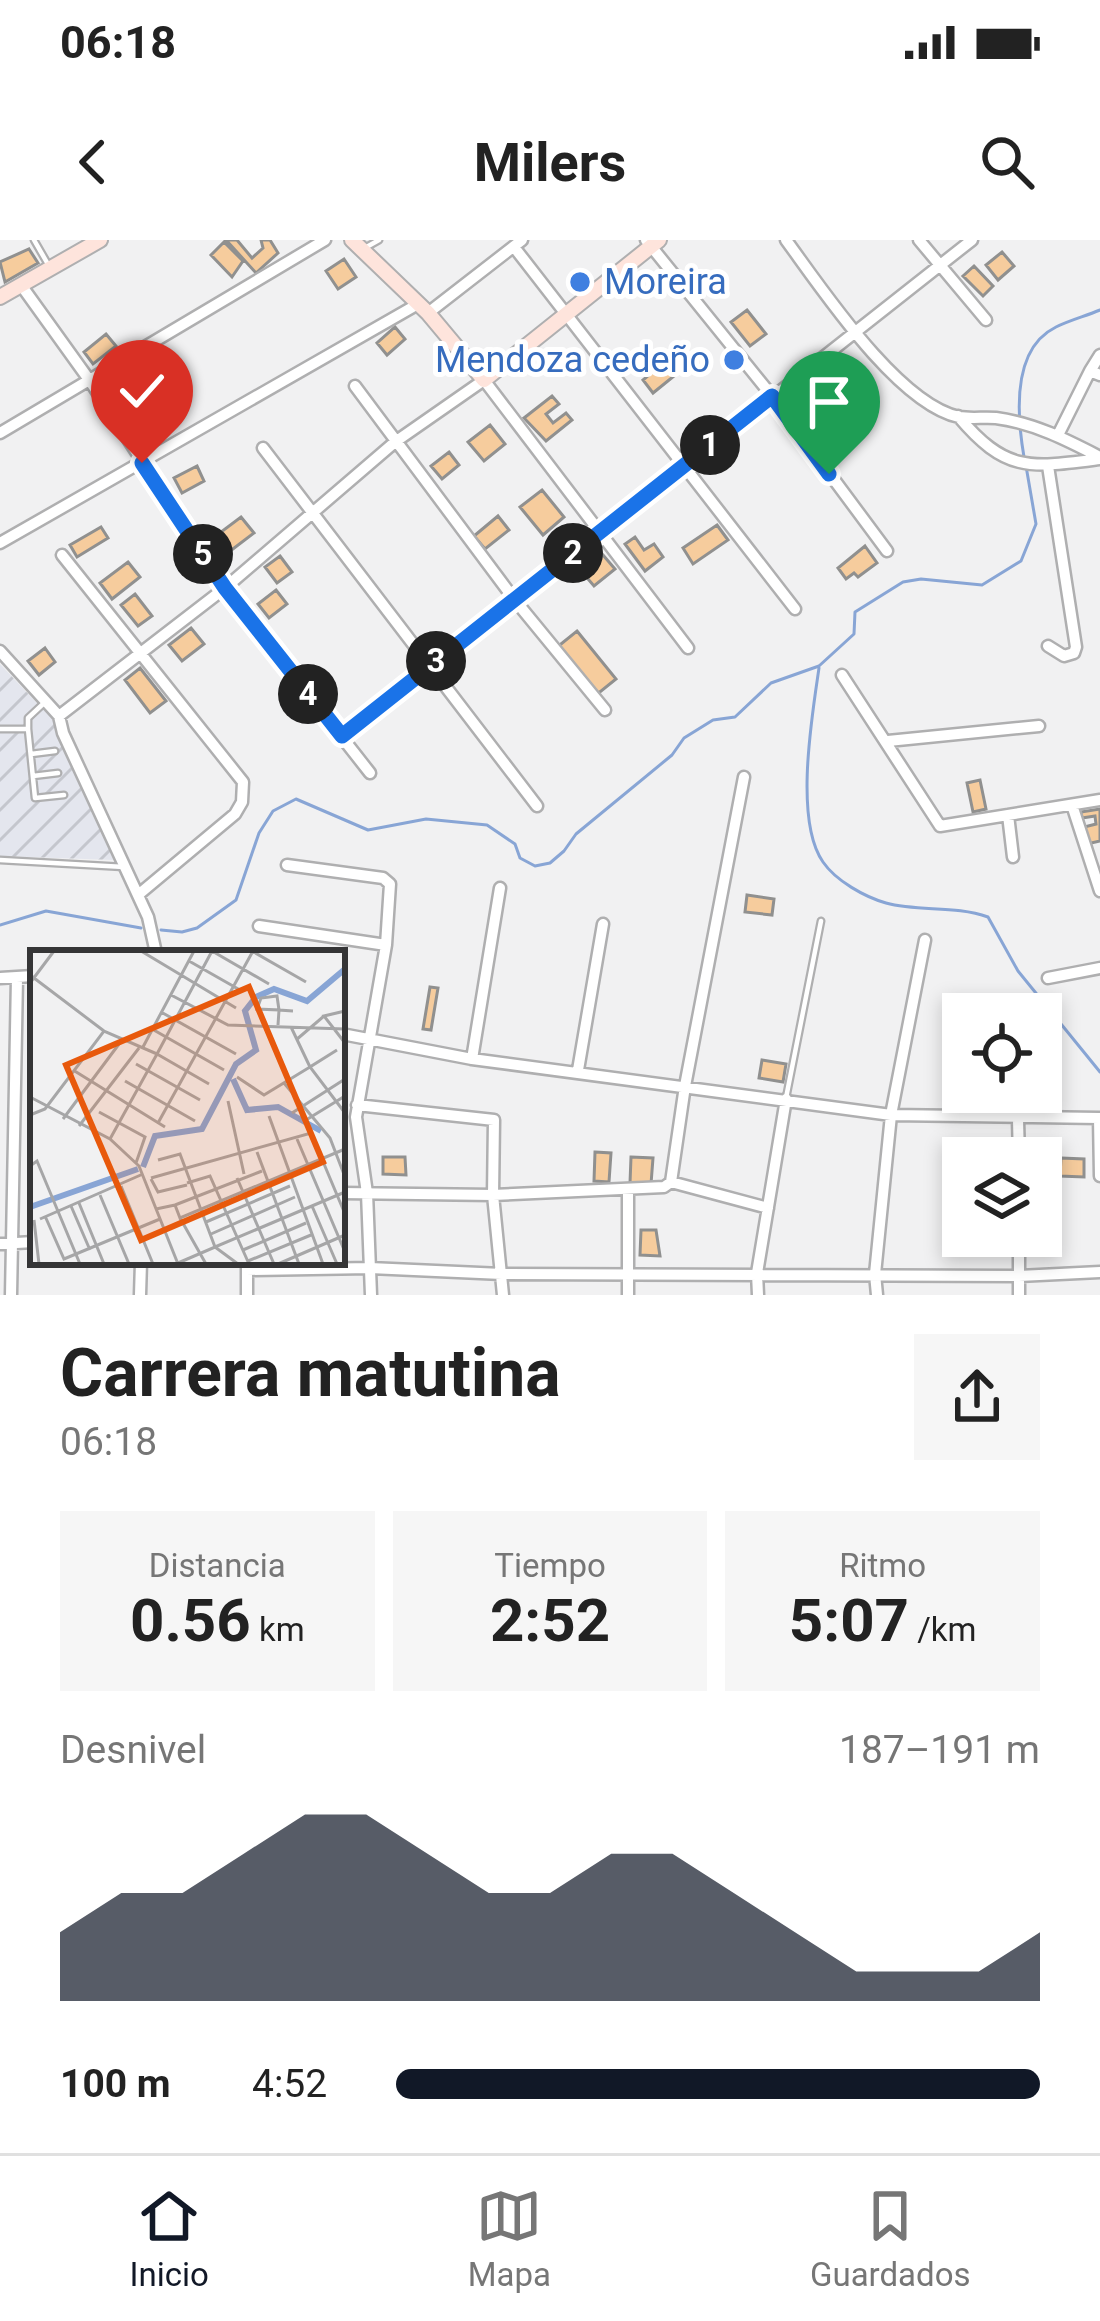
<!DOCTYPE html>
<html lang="es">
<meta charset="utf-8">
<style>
:root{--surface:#fff;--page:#f6f6f6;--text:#222;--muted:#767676;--line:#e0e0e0;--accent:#111827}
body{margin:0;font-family:Roboto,sans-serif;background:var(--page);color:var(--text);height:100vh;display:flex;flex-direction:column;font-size:45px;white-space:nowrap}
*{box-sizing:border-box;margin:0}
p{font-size:39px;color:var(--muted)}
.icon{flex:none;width:66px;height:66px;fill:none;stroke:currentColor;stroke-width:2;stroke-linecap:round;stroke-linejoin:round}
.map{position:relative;height:1055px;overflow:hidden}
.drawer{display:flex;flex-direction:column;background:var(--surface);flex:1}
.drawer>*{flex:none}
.fabs{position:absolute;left:942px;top:753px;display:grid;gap:24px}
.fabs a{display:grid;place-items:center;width:120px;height:120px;border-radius:0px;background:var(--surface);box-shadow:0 6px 18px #0003;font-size:60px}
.pin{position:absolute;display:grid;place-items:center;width:102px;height:102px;color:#fff;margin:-123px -51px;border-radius:50% 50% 50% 0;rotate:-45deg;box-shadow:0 0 12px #0007}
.pin .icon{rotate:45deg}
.km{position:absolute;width:60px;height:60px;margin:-30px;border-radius:50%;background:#222;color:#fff;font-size:33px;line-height:60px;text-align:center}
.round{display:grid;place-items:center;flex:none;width:126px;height:126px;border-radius:0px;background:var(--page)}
.headline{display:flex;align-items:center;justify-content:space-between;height:204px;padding:0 60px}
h1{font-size:66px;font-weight:700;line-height:90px}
.figures{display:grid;grid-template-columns:repeat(3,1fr);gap:18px;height:204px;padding:12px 60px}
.figures div{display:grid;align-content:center;border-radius:0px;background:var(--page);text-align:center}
.figures b{font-size:60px;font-weight:700}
.figures small{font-size:33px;font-weight:400}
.figures p{font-size:33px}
.chart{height:336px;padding:24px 60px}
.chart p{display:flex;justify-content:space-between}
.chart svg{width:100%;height:216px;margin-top:12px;fill:var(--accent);opacity:.7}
ul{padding:0 60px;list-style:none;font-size:39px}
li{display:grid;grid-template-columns:192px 144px 1fr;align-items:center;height:90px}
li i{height:30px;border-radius:15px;background:var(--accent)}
.status{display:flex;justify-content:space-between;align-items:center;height:84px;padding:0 60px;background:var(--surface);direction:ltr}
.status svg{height:33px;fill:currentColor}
header{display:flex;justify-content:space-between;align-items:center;height:156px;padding:0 60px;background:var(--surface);font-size:54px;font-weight:700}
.dock{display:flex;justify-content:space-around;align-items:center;height:168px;border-top:3px solid var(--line);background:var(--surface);font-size:33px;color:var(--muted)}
.dock a{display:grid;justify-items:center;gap:6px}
.dock .current{color:var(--accent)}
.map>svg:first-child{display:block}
.industrial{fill:url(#industrial-furrows)}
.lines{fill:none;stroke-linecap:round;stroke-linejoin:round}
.stream{stroke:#88a5d5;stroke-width:3}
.building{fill:#f6cc9d;stroke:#90908f;stroke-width:3}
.lane-casing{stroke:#afafb0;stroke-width:9}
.street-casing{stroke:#afafb0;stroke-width:15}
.secondary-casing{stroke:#afafb0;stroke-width:18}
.lane{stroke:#fff;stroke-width:4.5}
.street{stroke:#fff;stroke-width:10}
.secondary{stroke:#fee4dc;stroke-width:14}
.route-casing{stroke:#fff;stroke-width:24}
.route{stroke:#1a73e8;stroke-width:15}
.shop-dot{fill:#3f7fe0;stroke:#fff;stroke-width:4.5}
.labels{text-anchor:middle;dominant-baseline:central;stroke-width:10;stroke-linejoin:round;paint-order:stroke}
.shop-label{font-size:36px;fill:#366cbe;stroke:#fff;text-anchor:start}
.inset-river{fill:none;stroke:#88a5d5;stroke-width:6}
.inset-road{fill:none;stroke:#a6a6a7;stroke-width:3}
.view{fill:#e8590c;fill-opacity:0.15;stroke:#e8590c;stroke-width:6}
.inset-edge{fill:none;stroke:#353536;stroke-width:6}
</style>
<div class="status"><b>06:18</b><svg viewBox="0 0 49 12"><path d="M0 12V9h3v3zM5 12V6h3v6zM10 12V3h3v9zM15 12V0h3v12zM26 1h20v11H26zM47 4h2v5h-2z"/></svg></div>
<header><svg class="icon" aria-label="back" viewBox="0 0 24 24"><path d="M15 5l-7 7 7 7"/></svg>Milers<svg class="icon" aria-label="search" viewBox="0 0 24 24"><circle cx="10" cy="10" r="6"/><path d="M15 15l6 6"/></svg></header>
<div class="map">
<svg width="1100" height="1055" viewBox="0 0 1100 1055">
<defs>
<pattern id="industrial-furrows" width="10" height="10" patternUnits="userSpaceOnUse" patternTransform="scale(3)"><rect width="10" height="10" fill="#e4e6ee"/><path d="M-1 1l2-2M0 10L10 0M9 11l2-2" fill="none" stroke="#c4c6cd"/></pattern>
</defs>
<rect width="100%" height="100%" fill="#f1f1f2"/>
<path class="industrial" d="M0,424L54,481L114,620L0,616Z"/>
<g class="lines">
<path class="stream" d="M1024,217C1017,176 1011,109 1056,87C1070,80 1086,76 1100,70
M819,428C812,476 794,581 823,622C836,641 865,657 886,663C919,672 955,665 988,677L1018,731L1100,832
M0,685L46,671L141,688
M161,690L182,692L197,688L236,660L259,593L273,571L296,559L368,590L426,579L487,585L515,604L520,618L535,626L550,623L564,611L576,594L672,515L684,498L713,480L735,477L771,443L819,426L854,394L855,372L903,342L921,339L982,345L1021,321L1036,284L1026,226"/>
</g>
<path class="building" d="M226,0H237L252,18L263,8L261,0H270L278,13L256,33Z
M224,2L243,21L232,37L211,15Z
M29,9L38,23L5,42L0,22Z
M1002,12L1014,26L998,40L986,25Z
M344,19L356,37L338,49L326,31Z
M974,26L993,46L983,56L963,36Z
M747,70L766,94L750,106L731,82Z
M395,87L405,99L387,115L377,103Z
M106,94L116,106L93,124L84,112Z
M663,123L674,136L653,153L643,140Z
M829,147L838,159L821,171L816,165L802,176L795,168L815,153L821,161L820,154Z
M552,156L559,164L546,174L553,183L566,173L572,180L546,201L524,178Z
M847,182L857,195L834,212L824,199Z
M490,185L505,204L484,221L468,202Z
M449,212L459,225L442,239L431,226Z
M197,226L204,241L182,253L174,238Z
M542,250L564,277L543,295L520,267Z
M498,276L509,290L485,309L474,296Z
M241,277L254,293L221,318L209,301Z
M717,285L728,300L693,324L683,308Z
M101,287L108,298L77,317L70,305Z
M635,297L644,310L654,304L663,317L645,331L625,304Z
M865,306L877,323L858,337L854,333L846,339L838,328Z
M603,315L615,329L594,346L582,332Z
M280,316L292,332L277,343L265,327Z
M128,322L140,337L112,359L100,343Z
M276,350L287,364L269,378L258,364Z
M135,354L152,376L138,386L121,365Z
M191,388L204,404L182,421L169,405Z
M577,391L616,439L595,456L556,408Z
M45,408L55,422L39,435L28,421Z
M140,428L166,461L150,473L125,440Z
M980,540L986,569L973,572L967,543Z
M1100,569V601L1087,604L1084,587L1096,584L1095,576L1082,578L1081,572Z
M747,655L774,659L772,675L745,672Z
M430,747L438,748L431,790L423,789Z
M762,820L786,824L783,842L759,838Z
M595,912L611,913L609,942L594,941Z
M383,917H405L406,935L383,934Z
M631,917L653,918L651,944L630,943Z
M1061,918L1084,919V937L1060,936Z
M641,990H656L660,1016L640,1015Z"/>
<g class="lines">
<g class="lane-casing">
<path id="lane" d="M34,0L49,26
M363,9L379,0
M0,489H28V478L43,464
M28,489L35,558L64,555
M31,514L55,511
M33,536L58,533
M0,620L124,627
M786,858L821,681"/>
</g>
<g class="street-casing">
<path id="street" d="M646,0L772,156L887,311
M786,0C822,49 898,164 959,177C971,179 984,177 996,178C1034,183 1067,200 1100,217
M919,0L986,80
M514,7L795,369
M21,45L90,141L225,348L370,533
M428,73L522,0
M1100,115L1090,131L1100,135
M355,146L514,359L605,470
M958,176C1006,233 1030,228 1100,219
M0,193L325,0
M1058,195L1090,131
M263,208L537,566
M0,303L418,64
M62,315L243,542L242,562L235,574L138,655
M1048,406L1064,416L1074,413L1076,407L1048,226
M0,411L59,476L63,493L148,677L156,713
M842,435L940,586L1100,560
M59,476L225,348L395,202L484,140L688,408
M342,497L972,0
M888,501L1039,486
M1072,565L1100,651
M1008,575L1013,617
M287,625L383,638L390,644L386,705
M259,686L386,705L356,877L367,953L371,1055
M0,738L33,736
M1048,738L1100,728
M342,794L472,819L891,875L1099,878L1100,936
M472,819L500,648
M578,830L603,684
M357,865L494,880L493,955L503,1055
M1018,880L1019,918
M671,942L685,846L744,537
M342,953L493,955L664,947L671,942L768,968
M1019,996V1055
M0,1004L33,1002
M247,1022V1030L370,1028L502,1034L1019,1036L1100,1032
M247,1030V1055
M11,1055L17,738
M140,1055L141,1022
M628,1055V949
M758,1055L757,1033L786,859
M877,1055L875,1034L891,875L925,700"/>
</g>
<g class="secondary-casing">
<path id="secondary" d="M352,0L428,73L484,140L659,0
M0,57L100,0"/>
</g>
<use href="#lane" class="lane"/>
<use href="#street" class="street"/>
<use href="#secondary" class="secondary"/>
</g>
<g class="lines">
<g class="route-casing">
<path id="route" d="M142,223L225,348L342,496L772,156L829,234"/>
</g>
<use href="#route" class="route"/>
</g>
<g class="shop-dot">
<circle cx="580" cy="42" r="12"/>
<circle cx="734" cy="120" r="12"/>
</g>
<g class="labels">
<g class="shop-label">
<text x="604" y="42">Moreira</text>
<text x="710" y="120" text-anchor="end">Mendoza cedeño</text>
</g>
</g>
<g transform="translate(30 710)">
<rect width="315" height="315" fill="#f1f1f2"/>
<path class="inset-river" d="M203,129L217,160L248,157L291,181M113,217L125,186L172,179L206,114L226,100L215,61L226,47L244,39L277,51L315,19M0,257L108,219"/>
<path class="inset-road" d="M111,1L206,58M182,1L239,34M222,1L276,32M159,11L210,40M0,25L74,81M0,33L24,1M141,45L198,75L315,79M315,61L294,66L315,93M131,62L206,104M248,75L249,60L227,59L231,48L247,46L249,60L263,61M122,79L194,120M266,90L294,66M113,97L164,1M307,100L280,117L315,163M106,114L170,150M43,120L135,177M207,127L234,145L280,117L261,77M95,131L165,171M254,133L300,188L315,227M0,147L80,189L109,216L148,314M198,151L214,224M69,162L115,187L106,213M262,163L315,129M0,165L15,159L74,81L127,104L182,1M239,166L293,314M33,169L92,90M276,170L315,146M128,173L223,1M49,176L109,98M80,189L127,104L179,134M267,189L315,302M227,202L269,314M128,210L150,204L185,297L315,242M0,216L7,211L50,314M121,228L281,183L315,264M207,228L244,314M121,229L128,242L157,235M157,233L180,226L219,314M91,236L123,314M70,245L99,314M49,253L74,314M145,255L232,221M41,256L60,300M282,256L307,314M126,259L145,255L150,268L315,199M15,266L34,309L130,269M150,268L176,314M10,269L113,224M4,270L9,314M176,272L260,236M181,284L265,247M213,300L276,273M218,311L281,285M148,313L185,297L208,314M248,314L315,285"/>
<path class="view" d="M219,37L293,212L111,290L36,115Z"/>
<rect width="315" height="315" class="inset-edge"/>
</g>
</svg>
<div class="fabs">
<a><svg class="icon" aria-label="locate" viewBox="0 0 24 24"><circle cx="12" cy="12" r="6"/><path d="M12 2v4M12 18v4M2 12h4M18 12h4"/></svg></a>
<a><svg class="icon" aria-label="layers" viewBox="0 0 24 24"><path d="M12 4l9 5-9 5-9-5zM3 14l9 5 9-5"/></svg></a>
</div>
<div class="pin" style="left:829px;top:234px;background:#1e9e55"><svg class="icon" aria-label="arrive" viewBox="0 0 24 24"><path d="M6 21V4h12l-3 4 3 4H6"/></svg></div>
<div class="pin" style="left:142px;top:223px;background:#d93025"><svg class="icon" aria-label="check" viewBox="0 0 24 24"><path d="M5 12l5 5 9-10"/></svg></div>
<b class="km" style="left:710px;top:205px">1</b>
<b class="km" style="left:573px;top:313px">2</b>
<b class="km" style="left:436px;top:421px">3</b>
<b class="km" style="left:308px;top:454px">4</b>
<b class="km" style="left:203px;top:314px">5</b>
</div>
<section class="drawer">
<div class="headline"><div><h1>Carrera matutina</h1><p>06:18</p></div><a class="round"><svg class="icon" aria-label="share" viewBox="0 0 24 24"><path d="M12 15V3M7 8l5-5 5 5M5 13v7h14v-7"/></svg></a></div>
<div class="figures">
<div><p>Distancia</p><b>0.56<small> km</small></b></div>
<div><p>Tiempo</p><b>2:52</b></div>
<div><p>Ritmo</p><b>5:07<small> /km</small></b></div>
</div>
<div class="chart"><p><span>Desnivel</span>187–191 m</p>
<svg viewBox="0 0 160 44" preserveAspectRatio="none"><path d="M0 44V30L10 22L20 22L30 14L40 6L50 6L60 14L70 22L80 22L90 14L100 14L110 22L120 30L130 38L140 38L150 38L160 30V44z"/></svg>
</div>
<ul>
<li><b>100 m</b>4:52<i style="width:100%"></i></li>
</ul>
</section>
<nav class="dock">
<a class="current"><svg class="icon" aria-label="home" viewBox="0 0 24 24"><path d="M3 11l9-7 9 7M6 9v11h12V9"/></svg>Inicio</a>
<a><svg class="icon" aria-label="map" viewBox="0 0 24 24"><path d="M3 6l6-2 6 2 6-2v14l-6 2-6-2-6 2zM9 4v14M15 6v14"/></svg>Mapa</a>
<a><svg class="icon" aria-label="saved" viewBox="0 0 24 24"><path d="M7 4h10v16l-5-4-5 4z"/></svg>Guardados</a>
</nav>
